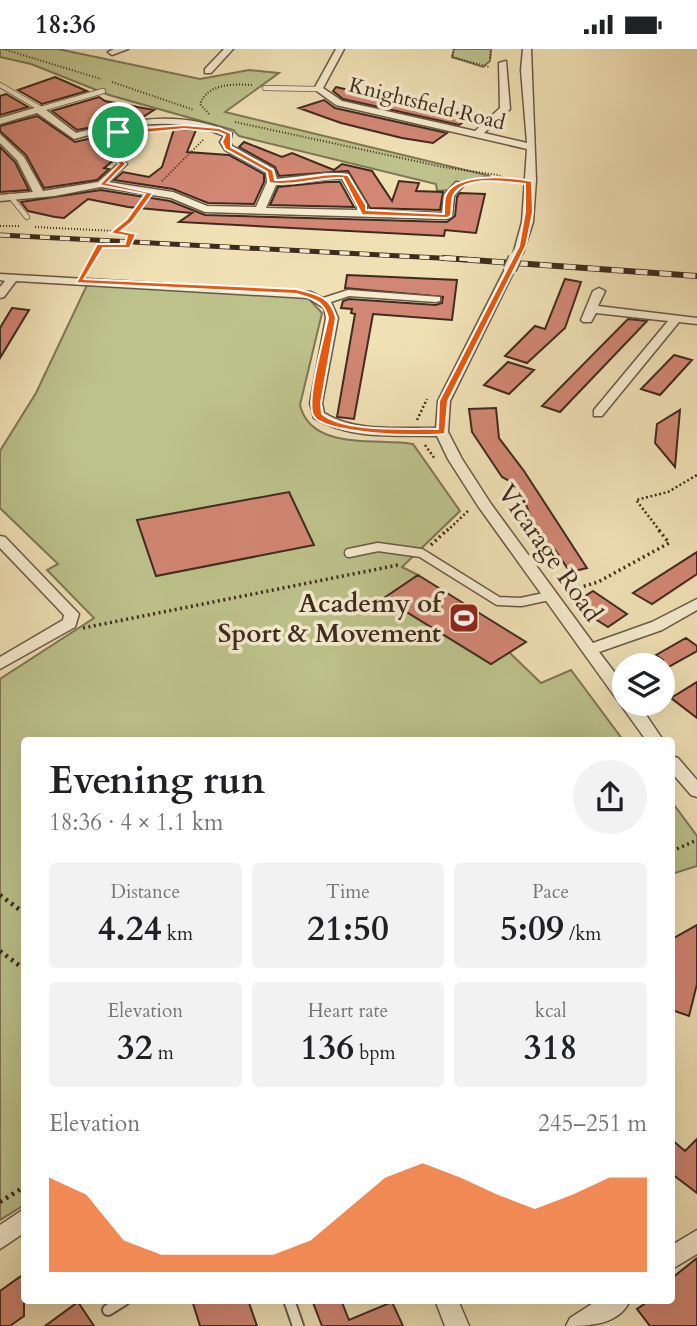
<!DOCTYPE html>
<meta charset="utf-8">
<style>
:root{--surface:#fff;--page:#f2f2f2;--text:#202124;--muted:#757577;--accent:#ea580c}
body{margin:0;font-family:Cardo,serif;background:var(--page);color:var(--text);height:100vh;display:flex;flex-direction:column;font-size:26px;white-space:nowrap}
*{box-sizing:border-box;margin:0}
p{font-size:23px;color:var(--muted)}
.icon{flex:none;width:38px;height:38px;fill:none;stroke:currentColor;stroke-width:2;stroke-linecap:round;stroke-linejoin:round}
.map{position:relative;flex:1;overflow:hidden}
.panel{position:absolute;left:21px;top:688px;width:654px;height:567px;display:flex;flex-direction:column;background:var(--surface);border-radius:7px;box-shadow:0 7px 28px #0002}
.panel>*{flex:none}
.buttons{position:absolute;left:612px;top:604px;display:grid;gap:14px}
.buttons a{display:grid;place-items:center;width:63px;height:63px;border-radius:50%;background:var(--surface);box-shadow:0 7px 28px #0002;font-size:35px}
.pin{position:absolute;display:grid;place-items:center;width:60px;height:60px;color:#fff;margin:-30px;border:4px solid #fff;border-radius:50%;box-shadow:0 2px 7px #0007}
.round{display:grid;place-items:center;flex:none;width:74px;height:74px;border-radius:37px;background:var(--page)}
.overview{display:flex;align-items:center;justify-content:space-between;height:119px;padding:0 28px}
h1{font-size:38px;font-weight:700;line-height:52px}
.metrics{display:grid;grid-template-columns:repeat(3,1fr);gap:10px;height:119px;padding:7px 28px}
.metrics div{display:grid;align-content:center;border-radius:7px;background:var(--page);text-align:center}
.metrics b{font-size:35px;font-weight:700}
.metrics small{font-size:19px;font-weight:400}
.metrics p{font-size:19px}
.chart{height:196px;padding:14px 28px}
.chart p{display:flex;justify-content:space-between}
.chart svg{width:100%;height:126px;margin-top:7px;fill:var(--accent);opacity:.7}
.status{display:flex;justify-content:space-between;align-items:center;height:49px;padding:0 35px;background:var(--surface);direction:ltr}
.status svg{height:19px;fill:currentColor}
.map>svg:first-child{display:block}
.green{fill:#bdc28b;stroke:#7e7656;stroke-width:2}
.building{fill:#d28774;stroke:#3e2b20;stroke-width:2}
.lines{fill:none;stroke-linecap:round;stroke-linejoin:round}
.service-far2-casing{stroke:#6a5845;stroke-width:6}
.service-far1-casing{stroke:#6a5845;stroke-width:11}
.service-casing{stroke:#6a5845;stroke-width:14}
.minor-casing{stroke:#6a5845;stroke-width:3}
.path-far3{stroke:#3e2b20;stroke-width:2;stroke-dasharray:1 2;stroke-linecap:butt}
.path-far2{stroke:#3e2b20;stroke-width:2.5;stroke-dasharray:2 2.5;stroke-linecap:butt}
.path-far1{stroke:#3e2b20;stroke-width:3.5;stroke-dasharray:2 3.5;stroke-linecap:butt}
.path{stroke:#3e2b20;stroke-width:4.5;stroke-dasharray:2.5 4.5;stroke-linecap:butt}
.service-far2{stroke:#f5eccf;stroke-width:4.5}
.service-far1{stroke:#f5eccf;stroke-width:8}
.service{stroke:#f5eccf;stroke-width:10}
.minor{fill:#f5eccf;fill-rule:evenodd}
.rail-far1-casing{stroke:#3e2b20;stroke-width:5}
.rail-casing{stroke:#3e2b20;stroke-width:6}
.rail-far1{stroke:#f5eccf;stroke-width:3.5;stroke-dasharray:10;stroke-linecap:butt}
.rail{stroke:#f5eccf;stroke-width:4.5;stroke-dasharray:12;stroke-linecap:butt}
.minor-bridge-far1-casing{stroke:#6a5845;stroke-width:11;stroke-linecap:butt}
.minor-bridge-casing{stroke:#6a5845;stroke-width:15;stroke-linecap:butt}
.path-bridge{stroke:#3e2b20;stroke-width:2;stroke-dasharray:1 2;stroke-linecap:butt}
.minor-bridge-far1{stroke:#f5eccf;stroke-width:10}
.minor-bridge{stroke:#f5eccf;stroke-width:12}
.route{fill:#ea580c;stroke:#fff;stroke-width:2;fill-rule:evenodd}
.labels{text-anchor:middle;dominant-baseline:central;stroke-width:7;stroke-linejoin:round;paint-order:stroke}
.far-street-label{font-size:21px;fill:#3e2b20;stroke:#f5eccf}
.street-label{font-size:26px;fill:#3e2b20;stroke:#f5eccf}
.poi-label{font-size:26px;font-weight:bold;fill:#3e2b20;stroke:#f5eccf;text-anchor:end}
</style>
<div class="status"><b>18:36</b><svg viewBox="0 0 49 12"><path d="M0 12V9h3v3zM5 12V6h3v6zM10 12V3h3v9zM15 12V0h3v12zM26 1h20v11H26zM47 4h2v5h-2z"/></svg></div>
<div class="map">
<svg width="697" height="1277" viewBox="0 0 697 1277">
<rect width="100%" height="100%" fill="#f0e1b5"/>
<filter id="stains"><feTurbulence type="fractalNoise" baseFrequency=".00286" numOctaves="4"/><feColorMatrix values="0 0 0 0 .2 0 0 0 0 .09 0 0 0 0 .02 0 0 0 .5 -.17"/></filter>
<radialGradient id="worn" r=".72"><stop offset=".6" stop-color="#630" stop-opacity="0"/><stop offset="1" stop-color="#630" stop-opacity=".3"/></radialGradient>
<path class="green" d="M0,0H58L200,30L249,21L279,24L225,63L490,127L458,134L449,141L437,142L436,135L239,87L233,81L109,46L31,15L0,8Z
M454,0H491L490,12L483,18L452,8Z
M87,236L293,246L309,250L322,264L300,356C311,402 376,389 413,395L460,462L402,518L418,526L385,550L491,615L508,602L541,634L571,621L623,691H24V1156L0,1171V630L94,569L47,521L58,515L0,459V402L36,344Z
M672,753L697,787V817L672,825Z"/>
<path class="building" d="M55,28L87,42L42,55L18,41Z
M336,38L437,62L475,65L459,76L343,50L333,42Z
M6,45L28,58L0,66V47Z
M99,48L105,52L154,61L141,69L77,81L52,62Z
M324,51L335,59L447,84L433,94L402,89L341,74L299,59Z
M37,67L75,93L131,80L154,79L104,119L109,120L97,131L44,139L26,106L0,82V77Z
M174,80L196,81L187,103L229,106L264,125V133L254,155L208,154L173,140L114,131L123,123L149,128L162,118Z
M244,93L282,108L292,104L334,121L342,115L372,122L392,152L399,132L419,134L416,142L443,143L440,161L370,159L348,122L279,127L275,118L239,98Z
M0,98L15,113L29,141L0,143Z
M327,133H340L354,158L270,156L278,138Z
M101,141L170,152L205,166L447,173L455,167L457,148L460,144L485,145L476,184L445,181L444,187L179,173L192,164L128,158L88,150L64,169L55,168L28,162L21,153Z
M347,226L457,231L452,271L373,265L354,370L337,368L355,265L351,264L352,260L341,259L343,252L349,250L436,256L442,254L443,248L345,239Z
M565,230L581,233L565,279L527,314L505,307L535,277L545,280Z
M12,259L29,261L0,309V279Z
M628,270L647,272L560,363L542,357Z
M674,306L692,311L660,346L641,340Z
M508,313L534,321L509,345L484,336Z
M496,359L499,389L524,422L587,519L570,523L553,498L549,499L533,476L527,458L513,434L502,428L472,383L469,360Z
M680,361L675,418L655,394L657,375Z
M289,443L314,496L156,527L137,471Z
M697,503V525L652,555L633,544Z
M418,526L526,593L491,615L384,549Z
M593,542L627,565L608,578L584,563L587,561L576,553Z
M686,589L697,597V602L663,621V611L656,606Z
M697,633V669L671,649Z
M697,876V935L689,967L672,961V890Z
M697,1090V1144L672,1125V1091L685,1102Z
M697,1209V1277H650L637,1260L650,1251H672V1229Z
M24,1225V1267L10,1277H0V1242Z
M192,1251H248L257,1277H200Z
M312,1251H341L349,1271L392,1253L403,1277H322Z
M78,1253L94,1277H45Z"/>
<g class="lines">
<g class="service-far2-casing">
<path id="service-far2" d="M0,36L41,60L103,42
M265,39L318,40
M10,147L27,168"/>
</g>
<g class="service-far1-casing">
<path id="service-far1" d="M349,504L378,498L421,504L498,552L521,553L549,547"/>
</g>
<g class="service-casing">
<path id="service" d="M289,1251L298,1277
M108,1261L124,1251"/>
</g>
<g class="minor-casing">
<path id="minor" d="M128,0L112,6L108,3L114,0Z
M224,0H233L211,24H205V20Z
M336,0H344L323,39L342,52L475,82L500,59L499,14L506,12L510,60L484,84L527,94L521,21L523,0H531L536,131L533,173L523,204L514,202L522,173L527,100L336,56L314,40Z
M41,57L76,84C129,71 180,60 232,84L230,93L232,97L274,120L277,130L327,124L348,125L367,156V162L442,164L444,146L456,133L465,135L454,147L452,167L447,170L205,163L171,149L101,138L54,147L0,152V146L33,143L17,111L0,94V85L24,108L43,142L98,133L122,112L127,115L108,133L173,143L207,157L256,158L267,133L266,123L225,101L220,93L224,87C175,65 124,77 74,90L37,64L0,75V69ZM327,130H342L357,156V161L266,159L276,136Z
M510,217L515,220L450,352L448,383L462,410L491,455L593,594L652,573L697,550V561L662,581L599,603L625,637V654H638L663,691H646L478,457L448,410L437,387C396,386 350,391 314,369L310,354L326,269L324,259L308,249L16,232L4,248L0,249V238L5,232L0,231V225L311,243L323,249L348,241L440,248V252L436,253L349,247L331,253L338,269L322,354L324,364C357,384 399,378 436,379L438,352L505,220Z
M599,239L605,242L598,257L697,269V275L679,273L602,367H594V361L668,272L596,264L591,273H583L581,271L593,242Z
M0,487L5,488L79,565L75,578L0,620V608L63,571L64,566L0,499Z
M672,707L678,709L697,731V748L691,746L672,724Z
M24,1160V1184L0,1200V1176Z
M697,1181V1205L672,1220V1196Z
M435,1251H458L469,1277H445Z
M598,1251H630C620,1276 589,1277 566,1277L570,1269Z"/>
</g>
<path class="path-far3" d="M3,0L101,30
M454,0L452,8L489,18
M490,9L491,0
M112,33L194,61
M209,65L200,55C208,34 233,35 253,36
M235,73L443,118L498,126L508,131
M106,93L117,106
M162,132L204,90
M473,132H517
M0,177H20
M35,178L115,182L129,172L143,153
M114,184L133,186
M91,211L100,197L129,196"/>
<path class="path-far2" d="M85,221L92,209
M417,371L427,350
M425,396L435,410
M447,482L469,461
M660,482L636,451L668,443L697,426"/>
<path class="path-far1" d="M431,496L448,480
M568,542L598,533L669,494L658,480
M83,579L398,516
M672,802L697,791"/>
<path class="path" d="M0,846L24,864
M0,902L24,920
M0,1153L24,1138"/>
<use href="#service-far2" class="service-far2"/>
<use href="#service-far1" class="service-far1"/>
<use href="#service" class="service"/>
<use href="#minor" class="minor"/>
<g class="rail-far1-casing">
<path id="rail-far1" d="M0,186L477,211"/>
</g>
<g class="rail-casing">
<path id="rail" d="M444,209L697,227"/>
</g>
<use href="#rail-far1" class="rail-far1"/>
<use href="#rail" class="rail"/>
<g class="minor-bridge-far1-casing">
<path id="minor-bridge-far1" d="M514,211L519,202"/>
</g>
<g class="minor-bridge-casing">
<path id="minor-bridge" d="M510,220L515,209"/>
</g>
<path class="path-bridge" d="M129,196L133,186"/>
<use href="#minor-bridge-far1" class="minor-bridge-far1"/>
<use href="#minor-bridge" class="minor-bridge"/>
</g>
<path class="route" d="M184,76L219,79L231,84V98L273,121L275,131C300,132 323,122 348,126L366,156V161L444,165C444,160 444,153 445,148C453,122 511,128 532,132L533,163L526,197L448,352L445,385C424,388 322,386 313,366C306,350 324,289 328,269C324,251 312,250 296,245L76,234L97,195H125L127,187L110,184L127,170L145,145L99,136L119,115L96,87L118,81ZM184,80L218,83L225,86L222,93L225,100L267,123L269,134C294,138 318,128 343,129L362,166L447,169L451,167C452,160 451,150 454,145C467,126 506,133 525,135V163L519,197L439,352L438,380C408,379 346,384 322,365L321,354L336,269C331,247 316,245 296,240L84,230L103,199H130L136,185L121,182L132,173L153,144L107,134L126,115L104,88Z"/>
<defs>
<g id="stadium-square" transform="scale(1.575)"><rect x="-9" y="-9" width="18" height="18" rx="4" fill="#8f2418" stroke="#f5eccf"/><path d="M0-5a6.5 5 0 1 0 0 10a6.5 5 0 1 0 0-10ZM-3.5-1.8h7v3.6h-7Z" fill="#fff"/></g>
</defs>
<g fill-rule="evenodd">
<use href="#stadium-square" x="464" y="569"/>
</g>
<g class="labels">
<g class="far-street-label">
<text transform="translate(427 55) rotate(14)">Knightsfield Road</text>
</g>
<g class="street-label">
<text transform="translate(550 504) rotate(55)">Vicarage Road</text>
</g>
<g class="poi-label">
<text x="441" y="554">Academy of<tspan x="441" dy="30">Sport &amp; Movement</tspan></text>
</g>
</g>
<rect width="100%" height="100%" filter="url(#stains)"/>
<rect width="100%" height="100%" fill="url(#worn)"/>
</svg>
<div class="buttons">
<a><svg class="icon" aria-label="layers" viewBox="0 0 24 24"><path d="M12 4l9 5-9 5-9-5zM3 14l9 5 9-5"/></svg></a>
</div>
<div class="pin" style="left:118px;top:83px;background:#1e9e55"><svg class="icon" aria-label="arrive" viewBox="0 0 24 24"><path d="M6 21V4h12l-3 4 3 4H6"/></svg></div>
<section class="panel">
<div class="overview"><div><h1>Evening run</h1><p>18:36 · 4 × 1.1 km</p></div><a class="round"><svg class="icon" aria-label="share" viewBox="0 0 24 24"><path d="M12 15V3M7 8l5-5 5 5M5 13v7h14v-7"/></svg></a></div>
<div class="metrics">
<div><p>Distance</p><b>4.24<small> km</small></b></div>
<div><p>Time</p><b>21:50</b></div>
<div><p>Pace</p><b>5:09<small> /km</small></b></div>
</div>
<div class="metrics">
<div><p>Elevation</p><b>32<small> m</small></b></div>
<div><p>Heart rate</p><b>136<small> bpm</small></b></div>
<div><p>kcal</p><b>318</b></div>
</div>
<div class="chart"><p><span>Elevation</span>245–251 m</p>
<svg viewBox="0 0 160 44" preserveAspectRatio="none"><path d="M0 44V11L10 17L20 33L30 38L40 38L50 38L60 38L70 33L80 22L90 11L100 6L110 11L120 17L130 22L140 17L150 11L160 11V44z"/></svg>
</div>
</section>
</div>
